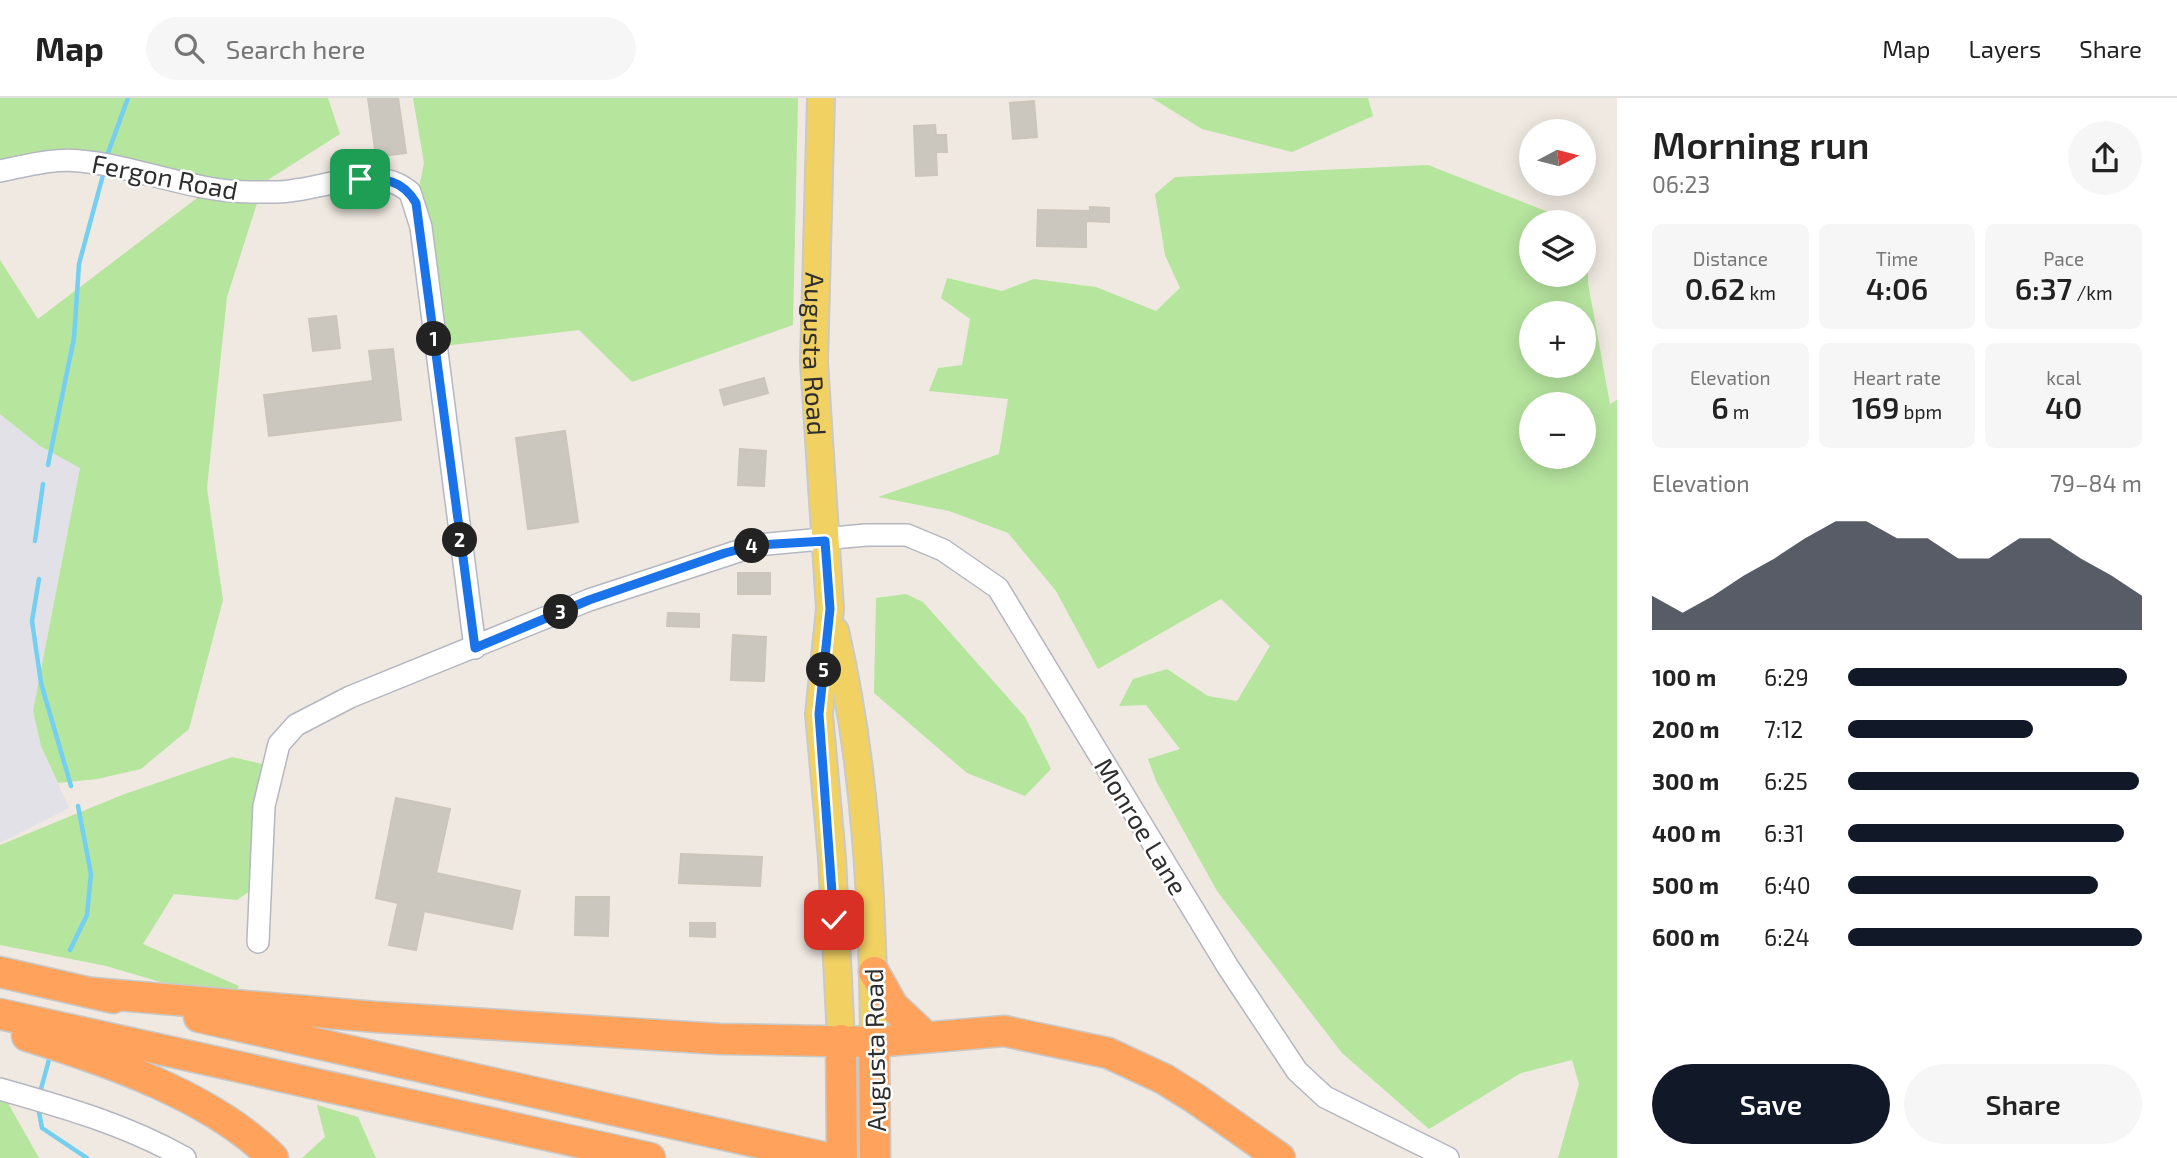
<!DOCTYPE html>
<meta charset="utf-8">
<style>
:root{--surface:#fff;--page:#f6f6f6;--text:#222;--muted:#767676;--line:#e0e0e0;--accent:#111827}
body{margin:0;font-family:"Exo 2",sans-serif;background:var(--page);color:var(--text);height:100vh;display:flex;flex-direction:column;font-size:26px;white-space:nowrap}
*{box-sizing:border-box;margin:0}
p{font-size:23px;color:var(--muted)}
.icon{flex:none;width:38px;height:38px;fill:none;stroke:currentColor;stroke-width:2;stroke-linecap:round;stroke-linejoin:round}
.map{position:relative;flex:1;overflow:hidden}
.sheet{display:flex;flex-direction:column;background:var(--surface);width:560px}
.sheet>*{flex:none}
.needle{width:46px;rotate:83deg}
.tools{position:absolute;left:1519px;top:21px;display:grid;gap:14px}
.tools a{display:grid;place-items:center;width:77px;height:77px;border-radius:50%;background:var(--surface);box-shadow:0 4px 18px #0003;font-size:35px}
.pin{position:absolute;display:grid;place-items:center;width:60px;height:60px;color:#fff;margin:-30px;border-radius:14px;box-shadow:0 4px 10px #0006}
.km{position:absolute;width:35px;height:35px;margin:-18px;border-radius:50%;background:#222;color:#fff;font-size:19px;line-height:35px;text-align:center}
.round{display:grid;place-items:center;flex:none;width:74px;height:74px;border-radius:37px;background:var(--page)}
.summary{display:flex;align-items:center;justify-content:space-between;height:119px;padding:0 35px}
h1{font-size:38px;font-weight:600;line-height:52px}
.figures{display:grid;grid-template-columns:repeat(3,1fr);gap:10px;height:119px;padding:7px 35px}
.figures div{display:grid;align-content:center;border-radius:10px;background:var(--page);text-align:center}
.figures b{font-size:30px;font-weight:600}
.figures small{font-size:19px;font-weight:400}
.figures p{font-size:19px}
.chart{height:196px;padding:14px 35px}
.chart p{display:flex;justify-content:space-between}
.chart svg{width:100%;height:126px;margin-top:7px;fill:var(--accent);opacity:.7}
.button{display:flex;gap:14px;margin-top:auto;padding:14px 35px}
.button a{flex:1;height:80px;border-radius:42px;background:var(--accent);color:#fff;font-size:28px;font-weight:600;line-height:80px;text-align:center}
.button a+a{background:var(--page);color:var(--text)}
ul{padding:0 35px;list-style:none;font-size:23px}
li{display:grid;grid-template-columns:112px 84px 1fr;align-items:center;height:52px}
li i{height:18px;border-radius:9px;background:var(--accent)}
header{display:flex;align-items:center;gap:42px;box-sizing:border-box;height:98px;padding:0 35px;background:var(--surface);border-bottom:2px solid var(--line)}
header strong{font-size:33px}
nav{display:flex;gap:38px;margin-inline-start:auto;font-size:24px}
.search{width:490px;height:63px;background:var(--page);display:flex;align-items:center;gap:18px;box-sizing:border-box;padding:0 24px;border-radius:38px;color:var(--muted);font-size:26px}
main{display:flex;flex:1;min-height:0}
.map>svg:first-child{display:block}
.industrial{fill:#e3e1e8}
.green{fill:#b6e59e;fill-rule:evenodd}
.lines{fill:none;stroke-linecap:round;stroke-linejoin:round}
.stream{stroke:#75cff0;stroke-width:4.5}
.building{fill:#cbc7bf;stroke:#cbc5ba;stroke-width:2}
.minor-casing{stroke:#b4b7c1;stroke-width:24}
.major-casing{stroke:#c9c9c9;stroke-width:30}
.highway-casing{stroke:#c9c9c9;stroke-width:33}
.minor{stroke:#fff;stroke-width:21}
.major{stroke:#f2d163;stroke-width:26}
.highway{stroke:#ffa35c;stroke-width:30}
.route-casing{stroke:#fff;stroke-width:14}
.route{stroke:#1a73e8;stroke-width:9}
.labels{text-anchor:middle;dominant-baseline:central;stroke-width:5;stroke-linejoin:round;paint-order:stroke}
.street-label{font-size:26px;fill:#2e2e2e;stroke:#fff}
</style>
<header>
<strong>Map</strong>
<div class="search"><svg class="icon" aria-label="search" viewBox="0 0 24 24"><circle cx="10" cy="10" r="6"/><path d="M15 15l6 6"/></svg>Search here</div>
<nav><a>Map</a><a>Layers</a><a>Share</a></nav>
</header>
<main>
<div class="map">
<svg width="1617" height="1060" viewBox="0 0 1617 1060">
<rect width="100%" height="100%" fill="#efe9e1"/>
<path class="industrial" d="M0,316L40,348L80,369L33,613L41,648L69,710L0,745Z"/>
<path class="green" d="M0,0H328L340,36L249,94L101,65L0,74Z
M413,0H798L793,227L632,284L579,232L435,249L416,105L424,65Z
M1152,0H1368L1373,18L1292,54L1202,31Z
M1428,67L1574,124H1531V177H1584V128L1588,130V185L1610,306L1617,302V1060H1558L1579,986L1572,962L1521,975L1429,1031L1342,955L1217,793L1156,683L1148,661L1180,651L1146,607L1119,608L1133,581L1167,571L1208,598L1237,603L1270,548L1221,501L1098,571L1056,493L1008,435L949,413L878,399L999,356L1008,301L929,293L938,270L962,267L970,221L941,200L947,180L1002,193L1034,181L1096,189L1156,213L1180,190L1165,157L1155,96L1175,79ZM1584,215V268H1531V215ZM1584,306V359H1531V306Z
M259,99L227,199L207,390L223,502L189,631L141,671L97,681L58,685L41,648L33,613L80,370L40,348L0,316V162L38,221L197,100Z
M906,496L923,504L1025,619L1051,671L1025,698L967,675L874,595L876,500Z
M232,659L272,668L260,786L237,802L174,796L143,846L239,888L229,904L106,868L0,847V747L122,697Z
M0,991L39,1060H0Z
M317,1007L358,1019L376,1060H302L325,1039Z"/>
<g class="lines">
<path class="stream" d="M108,55L128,0
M48,367L74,240L79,166L103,77
M35,443L43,386
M39,481L32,523L41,585L71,688
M70,852L87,817L91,776L78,708
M41,991L50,958
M38,1009L42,1030L87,1060"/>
</g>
<path class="building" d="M368,0H398L406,55L376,59Z
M1034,3L1037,39L1013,41L1010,5Z
M935,27L936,37H946L947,54H936L937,77L916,78L914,28Z
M1090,109L1109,110V124L1086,123V149L1037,148L1038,112L1090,113Z
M336,218L340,250L313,253L309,221Z
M393,251L401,322L269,338L264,297L373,283L369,253Z
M764,280L768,295L724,307L720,292Z
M565,333L578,424L528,431L516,340Z
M740,351L766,353L764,388L738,387Z
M738,475H770V496H738Z
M668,515L699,516V529L667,528Z
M733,537L766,539L764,583L731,582Z
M396,700L450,711L436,775L520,793L512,831L424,813L416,852L389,847L398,805L376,800Z
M681,756L762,759L760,788L679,785Z
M576,799H609L608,838L575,837Z
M690,825H715V839L690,838Z"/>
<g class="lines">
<g class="minor-casing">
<path id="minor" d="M0,73C25,68 53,60 80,63C138,68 194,95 254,94C268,94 282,95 296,92C333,87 378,67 410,94L421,129L475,550
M258,844L264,708L279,646L296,627L350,599L589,502L757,447L866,437H907L943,452L998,490L1228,869L1297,973L1325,999L1448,1060
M0,991C64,1009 127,1027 185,1060"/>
</g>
<g class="major-casing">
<g id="major">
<path id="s1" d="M821,0L814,264L830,511L819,616L832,760L841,942"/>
<path d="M835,533C866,667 873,807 874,944"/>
</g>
</g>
<g class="highway-casing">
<path id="highway" d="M0,874L113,900
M874,874L893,908L926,939
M93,895L376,919L719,941L874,944L1004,933L1108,955L1164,981L1196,1001L1280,1060
M0,916L650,1060
M199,919L827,1060
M27,938C108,963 213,999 273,1060
M841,942L842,1060
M874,944L875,1060"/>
</g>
<use href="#minor" class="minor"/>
<use href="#major" class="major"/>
<use href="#highway" class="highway"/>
</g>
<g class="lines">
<g class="route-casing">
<path id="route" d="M360,81C385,81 402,81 416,105L475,550L589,502L725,455L757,447L825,443L830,511L819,616L834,822"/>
</g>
<use href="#route" class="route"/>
</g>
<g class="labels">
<g class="street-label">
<text transform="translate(165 78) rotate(11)">Fergon Road</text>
<text stroke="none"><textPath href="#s1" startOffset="256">Augusta Road</textPath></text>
<text transform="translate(1142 728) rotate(59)">Monroe Lane</text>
<text transform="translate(874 952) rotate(-91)">Augusta Road</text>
</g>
</g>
</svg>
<div class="tools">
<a><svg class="needle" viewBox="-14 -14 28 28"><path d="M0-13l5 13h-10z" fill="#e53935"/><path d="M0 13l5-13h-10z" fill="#767676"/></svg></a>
<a><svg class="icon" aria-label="layers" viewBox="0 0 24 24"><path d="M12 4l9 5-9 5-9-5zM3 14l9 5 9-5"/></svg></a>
<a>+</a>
<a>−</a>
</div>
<div class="pin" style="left:360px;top:81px;background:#1e9e55"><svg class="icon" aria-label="arrive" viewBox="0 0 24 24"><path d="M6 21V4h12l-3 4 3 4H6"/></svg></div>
<div class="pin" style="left:834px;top:822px;background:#d93025"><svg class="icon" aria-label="check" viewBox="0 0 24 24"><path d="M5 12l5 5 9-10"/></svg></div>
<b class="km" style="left:434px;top:241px">1</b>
<b class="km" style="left:460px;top:442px">2</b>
<b class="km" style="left:561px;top:514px">3</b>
<b class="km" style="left:752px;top:448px">4</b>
<b class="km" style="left:824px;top:572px">5</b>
</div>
<section class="sheet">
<div class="summary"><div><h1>Morning run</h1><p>06:23</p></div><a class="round"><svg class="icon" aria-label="share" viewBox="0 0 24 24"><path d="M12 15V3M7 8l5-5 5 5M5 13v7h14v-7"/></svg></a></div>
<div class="figures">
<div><p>Distance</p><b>0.62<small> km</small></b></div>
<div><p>Time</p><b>4:06</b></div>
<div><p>Pace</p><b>6:37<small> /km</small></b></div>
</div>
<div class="figures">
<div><p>Elevation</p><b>6<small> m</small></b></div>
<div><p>Heart rate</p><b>169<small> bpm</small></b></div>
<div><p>kcal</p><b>40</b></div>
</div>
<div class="chart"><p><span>Elevation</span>79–84 m</p>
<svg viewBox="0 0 160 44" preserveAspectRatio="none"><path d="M0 44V32L10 38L20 32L30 25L40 19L50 12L60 6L70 6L80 12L90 12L100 19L110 19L120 12L130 12L140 19L150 25L160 32V44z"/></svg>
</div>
<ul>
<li><b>100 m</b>6:29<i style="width:95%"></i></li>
<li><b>200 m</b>7:12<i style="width:63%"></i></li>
<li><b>300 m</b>6:25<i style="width:99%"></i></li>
<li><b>400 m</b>6:31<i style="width:94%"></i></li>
<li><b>500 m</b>6:40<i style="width:85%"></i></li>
<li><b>600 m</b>6:24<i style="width:100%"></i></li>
</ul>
<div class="button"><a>Save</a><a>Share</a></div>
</section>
</main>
